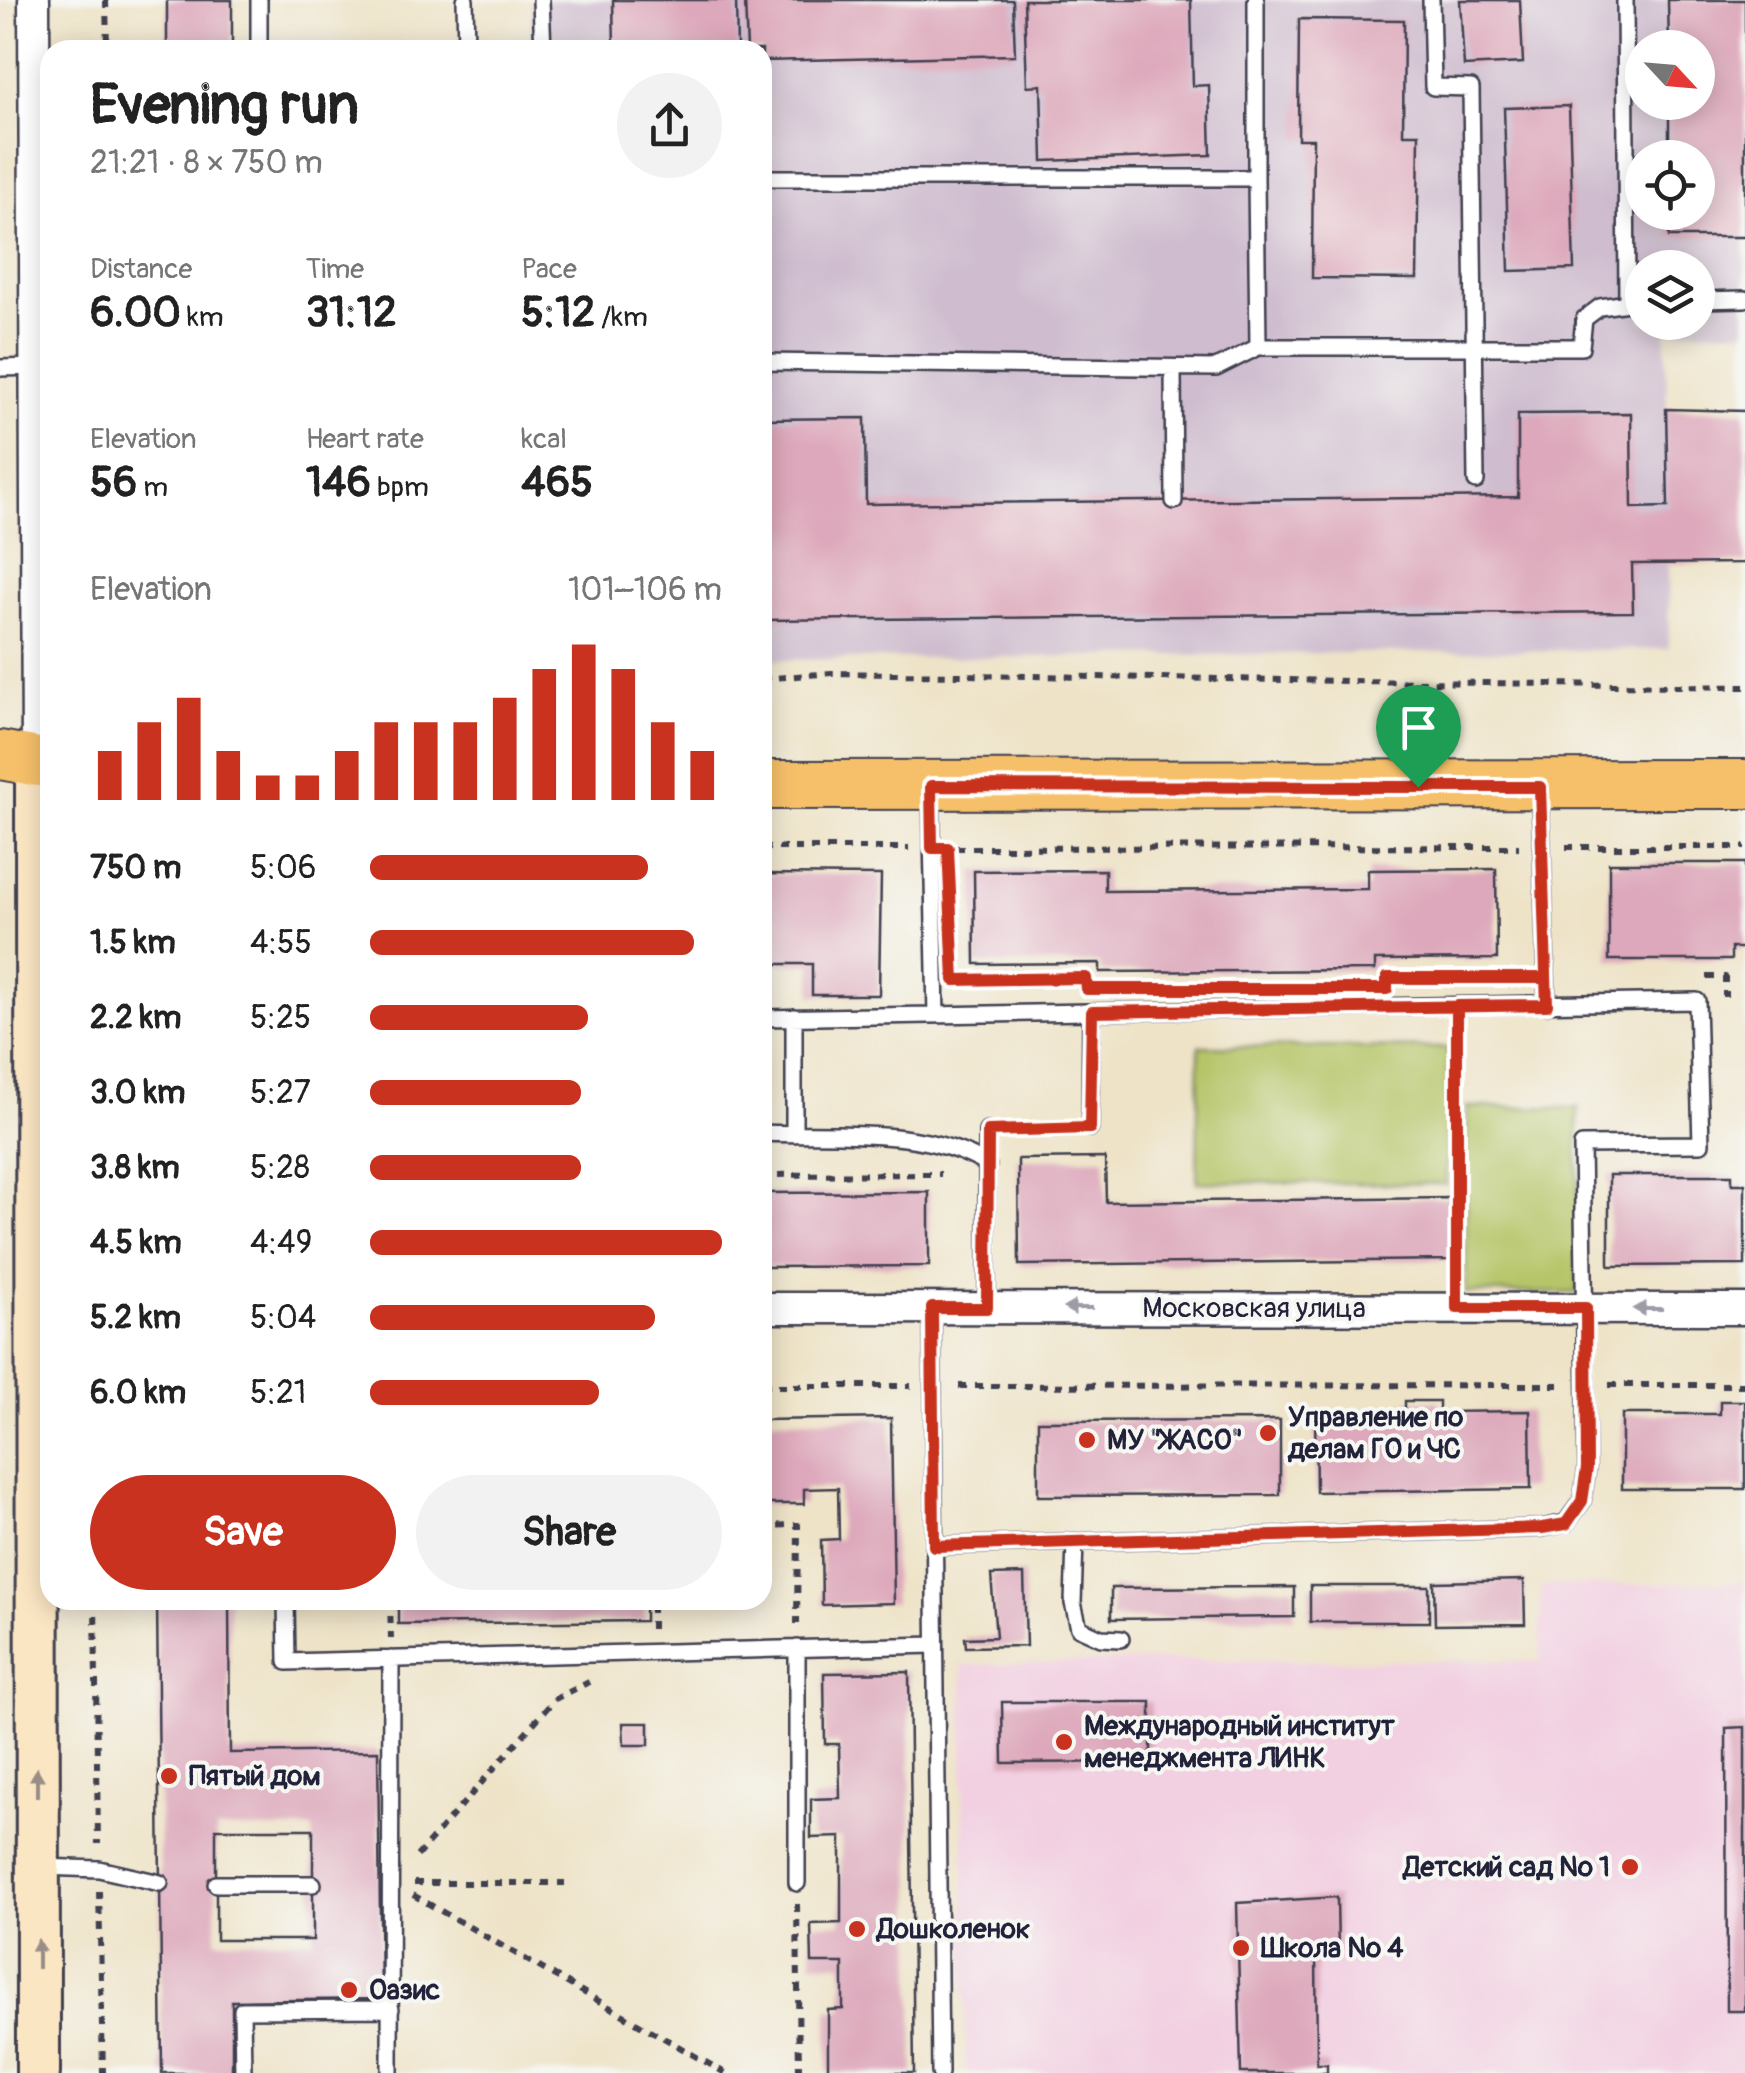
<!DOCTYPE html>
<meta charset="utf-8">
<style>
:root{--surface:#fff;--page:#f2f2f2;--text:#222;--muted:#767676;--accent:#c8321e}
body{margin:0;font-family:Pangolin,sans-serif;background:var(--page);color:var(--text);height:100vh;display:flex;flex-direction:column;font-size:38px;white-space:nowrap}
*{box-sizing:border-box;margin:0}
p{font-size:32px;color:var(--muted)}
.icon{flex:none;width:55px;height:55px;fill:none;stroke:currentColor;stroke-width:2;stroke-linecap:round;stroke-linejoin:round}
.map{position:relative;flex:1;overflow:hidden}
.sheet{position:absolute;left:40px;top:40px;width:732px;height:1570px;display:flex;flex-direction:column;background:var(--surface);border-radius:30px;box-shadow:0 5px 25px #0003}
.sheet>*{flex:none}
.needle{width:65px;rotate:116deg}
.buttons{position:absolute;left:1625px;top:30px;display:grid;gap:20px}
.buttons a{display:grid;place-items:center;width:90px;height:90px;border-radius:50%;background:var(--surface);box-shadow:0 5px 25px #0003;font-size:50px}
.pin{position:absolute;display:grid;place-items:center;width:85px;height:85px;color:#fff;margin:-102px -42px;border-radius:50% 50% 50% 0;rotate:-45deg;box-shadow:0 0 10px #0007}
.pin .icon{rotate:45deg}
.round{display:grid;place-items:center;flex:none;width:105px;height:105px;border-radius:52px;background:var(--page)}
.overview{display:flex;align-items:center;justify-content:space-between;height:170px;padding:0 50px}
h1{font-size:55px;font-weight:700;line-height:75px}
.stats{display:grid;grid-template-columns:repeat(3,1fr);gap:15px;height:170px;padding:10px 50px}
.stats div{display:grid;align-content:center}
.stats b{font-size:42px;font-weight:700}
.stats small{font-size:28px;font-weight:400}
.stats p{font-size:28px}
.chart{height:280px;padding:20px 50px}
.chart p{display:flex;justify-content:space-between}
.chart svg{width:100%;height:180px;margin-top:10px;stroke:var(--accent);stroke-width:6}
.button{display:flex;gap:20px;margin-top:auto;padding:20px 50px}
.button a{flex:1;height:115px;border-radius:60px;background:var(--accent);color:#fff;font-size:40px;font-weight:700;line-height:115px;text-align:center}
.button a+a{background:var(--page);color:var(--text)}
ul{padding:0 50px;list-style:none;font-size:32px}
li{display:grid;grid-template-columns:160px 120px 1fr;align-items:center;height:75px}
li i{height:25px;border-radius:12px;background:var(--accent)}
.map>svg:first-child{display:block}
.built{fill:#f2cfe1}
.industrial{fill:#cfbdcf;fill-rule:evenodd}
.green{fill:#b6c568;stroke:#6c7452;stroke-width:2.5}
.building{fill:#dda8bb;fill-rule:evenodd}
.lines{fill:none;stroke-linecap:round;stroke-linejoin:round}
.service-casing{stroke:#413f50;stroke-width:20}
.minor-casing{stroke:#413f50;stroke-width:35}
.secondary-casing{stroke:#413f50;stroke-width:48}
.primary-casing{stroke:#413f50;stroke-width:52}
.path{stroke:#413f50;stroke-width:6;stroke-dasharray:8 8;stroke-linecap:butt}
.service{stroke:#fff;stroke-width:15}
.minor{stroke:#fff;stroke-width:30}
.secondary{stroke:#fbe6c4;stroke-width:42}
.primary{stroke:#f6c06b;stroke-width:48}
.oneway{fill:#9c9ca7}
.oneway2{fill:#998e86}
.route-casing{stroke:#fff;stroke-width:20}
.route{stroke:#c8321e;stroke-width:12}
.poi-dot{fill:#c8321e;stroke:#f6f6f2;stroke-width:4}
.labels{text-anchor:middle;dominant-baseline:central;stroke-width:8;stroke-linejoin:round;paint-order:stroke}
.street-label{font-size:28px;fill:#22223b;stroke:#f6f6f2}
.poi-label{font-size:28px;font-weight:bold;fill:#22223b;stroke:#f6f6f2;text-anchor:start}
</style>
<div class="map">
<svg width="1745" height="2073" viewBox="0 0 1745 2073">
<rect width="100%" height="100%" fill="#f6f6f2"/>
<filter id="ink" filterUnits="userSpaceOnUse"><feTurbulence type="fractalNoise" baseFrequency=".01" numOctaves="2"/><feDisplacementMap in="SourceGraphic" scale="20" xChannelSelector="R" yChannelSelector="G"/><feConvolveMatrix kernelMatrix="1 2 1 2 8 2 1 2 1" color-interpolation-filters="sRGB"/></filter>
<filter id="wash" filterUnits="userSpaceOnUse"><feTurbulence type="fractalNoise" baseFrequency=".0048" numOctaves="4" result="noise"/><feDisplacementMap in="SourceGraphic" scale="40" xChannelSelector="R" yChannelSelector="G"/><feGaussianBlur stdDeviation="2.25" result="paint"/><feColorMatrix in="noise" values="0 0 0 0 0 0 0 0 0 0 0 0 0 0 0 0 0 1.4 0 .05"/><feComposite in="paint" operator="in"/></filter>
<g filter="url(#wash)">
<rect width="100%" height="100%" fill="#eee3c7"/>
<path class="built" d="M1745,1582V2073H966L962,1665L1163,1660L1540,1661L1541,1586Z"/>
<path class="industrial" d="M531,0H1745V331L1666,330L1669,649L763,660L762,50H531ZM1642,48H1698V102H1642ZM1642,158H1698V212H1642ZM1642,268H1698V322H1642Z"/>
<path class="green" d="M1199,1046L1448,1048L1446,1184L1197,1182Z
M1467,1107L1578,1108L1577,1293H1466Z"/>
<g id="blocks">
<path class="building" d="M167,0H232V50H167Z
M613,0H736L737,50H614Z
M745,0H1013L1015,55L762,61V50H747Z
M1024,0H1191L1193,86L1209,85L1211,155L1043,161L1041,85L1027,86Z
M1460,0H1520L1523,63L1464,66Z
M1668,0H1745V237H1669V212H1698V158H1669V102H1698V48H1669Z
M1299,19L1404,20L1403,134H1419L1417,279L1312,278L1313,139H1298Z
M1569,106L1574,269L1509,271L1504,108Z
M1666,409L1745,411V563L1632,564L1633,612L762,620V419L865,418L866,504L1518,497V414L1631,413L1632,508L1668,507Z
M1609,863H1745V948H1731V960H1609Z
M1496,869L1497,959L1375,960V970L1100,972V963L975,964L974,871L1105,870V891L1368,889V870Z
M762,874L881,875L879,995H812V964H762Z
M1105,1158L1106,1202L1449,1198V1260L1019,1265L1018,1159Z
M1609,1175H1732V1184H1745V1265L1609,1266Z
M929,1192V1266L762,1267V1193Z
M1405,1401H1439V1412L1530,1411L1531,1489L1316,1492L1315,1413L1405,1412Z
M1720,1401H1745V1489H1622V1414H1720Z
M891,1418L894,1603L822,1605L821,1540L839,1539L838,1488L804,1489V1504H762V1420Z
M1280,1420V1495L1038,1496V1421Z
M1024,1574L1026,1646L966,1647L965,1638L996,1637L991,1575Z
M1524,1580L1525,1624L1435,1625L1434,1582Z
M1310,1586H1429V1622H1310Z
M1294,1587V1617L1111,1619V1588Z
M157,1600H229L230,1753L378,1751L381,1999L232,2001V2073H162ZM216,1829H313V1940H216Z
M398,1600H645V1621L398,1624Z
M909,1672L914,2073H828V2010L843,2009V1963H812L811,1924L841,1923V1837L811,1838V1799L840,1798L839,1744H825L824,1673Z
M1002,1702H1151V1762L1003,1763Z
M623,1723H649V1745H624Z
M1745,1727V2011H1727L1726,1728Z
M1337,1897L1338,1953L1316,1951L1317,2064H1327V2073H1241L1237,1903Z"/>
</g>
</g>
<g filter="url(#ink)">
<use href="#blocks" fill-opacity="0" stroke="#413f50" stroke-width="2.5"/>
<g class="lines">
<g class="service-casing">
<path id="service" d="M465,0L466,50
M541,0L543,50
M1256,0V178
M1431,0L1433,87L1471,88L1476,481
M1625,0L1627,302
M259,50V0
M762,178H1256L1258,347
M1698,300L1745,299
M762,362L1216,368L1258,347H1581L1584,319L1600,307L1642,301
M0,368L37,367
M1173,368L1174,501
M931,791L936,1015
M1540,791L1547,1005
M762,1018L1697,1001L1701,1144L1582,1145L1587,1468L1582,1501L1566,1523L1542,1528L934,1546
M1090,1128L1091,1012
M762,1133C834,1136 925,1126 988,1165
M794,1134V1017
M932,1308L940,2073
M987,1308V1131
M1075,1542L1073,1603L1079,1628L1101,1638L1121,1639
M286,1600L287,1662L935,1645
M41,1867L99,1869L160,1883
M797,1883V1648
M216,1884H313
M243,2073L242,2010L391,2009
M390,2073L391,1659"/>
</g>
<g class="minor-casing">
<path id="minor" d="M34,0L37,762
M762,1308L1745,1309"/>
</g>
<g class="secondary-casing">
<path id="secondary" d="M37,762L38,2073"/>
</g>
<g class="primary-casing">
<path id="primary" d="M0,755L50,764
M762,785L1745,784"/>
</g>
<path class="path" d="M106,0L107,50
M762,679L831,673L1745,687
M1566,847H1745
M762,848H909
M956,848L1519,847
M1707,977H1725V997
M958,980L1086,979L1087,988
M1457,1030V1277
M1012,1130L1069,1128
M762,1175L941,1174
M1609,1385H1745
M762,1386H911
M959,1386L1561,1385
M762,1526L798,1525L797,1624
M95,1600L98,1844
M390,1600L391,1639
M652,1629V1600
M417,1856L555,1699L589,1682
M414,1883H565
M99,1891L103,2073
M413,1895L725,2073
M797,1904L799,2073"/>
<use href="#service" class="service"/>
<use href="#minor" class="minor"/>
<use href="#secondary" class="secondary"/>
<use href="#primary" class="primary"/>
</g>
<defs><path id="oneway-solid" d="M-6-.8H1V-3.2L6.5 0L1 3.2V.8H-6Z" transform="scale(2.5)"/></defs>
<g class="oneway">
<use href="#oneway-solid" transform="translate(1078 1308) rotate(-180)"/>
<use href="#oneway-solid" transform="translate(1648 1309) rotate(-180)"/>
</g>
<g class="oneway2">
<use href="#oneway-solid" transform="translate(37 1783) rotate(-90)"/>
<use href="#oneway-solid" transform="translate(38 1954) rotate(-90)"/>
</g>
</g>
<g class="lines" filter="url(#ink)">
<g class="route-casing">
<path id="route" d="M1418,787H1540L1547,1005L1092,1012L1090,1128L988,1131L987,1308H932L934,1546L1542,1528L1566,1524L1582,1501L1587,1468L1586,1308H1457V1006L1547,1005L1546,978H1387V989H1087L1086,978L954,980L948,848H932L931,786L1418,787"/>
</g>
<use href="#route" class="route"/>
</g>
<g class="poi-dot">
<circle cx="1268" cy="1433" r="10"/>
<circle cx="1087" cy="1440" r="10"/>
<circle cx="1064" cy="1742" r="10"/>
<circle cx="169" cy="1776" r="10"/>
<circle cx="1630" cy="1867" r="10"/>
<circle cx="857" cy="1929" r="10"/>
<circle cx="1241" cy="1948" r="10"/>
<circle cx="349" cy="1990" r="10"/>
</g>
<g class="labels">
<g class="street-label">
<text x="1254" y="1308">Московская улица</text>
</g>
<g class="poi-label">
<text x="1288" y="1417">Управление по<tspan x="1288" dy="32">делам ГО и ЧС</tspan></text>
<text x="1107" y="1440">МУ "ЖАСО"</text>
<text x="1084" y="1726">Международный институт<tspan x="1084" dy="32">менеджмента ЛИНК</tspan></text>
<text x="189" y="1776">Пятый дом</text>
<text x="1610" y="1867" text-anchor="end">Детский сад № 1</text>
<text x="877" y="1929">Дошколенок</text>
<text x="1261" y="1948">Школа № 4</text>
<text x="369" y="1990">Оазис</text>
</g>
</g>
</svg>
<div class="buttons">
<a><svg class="needle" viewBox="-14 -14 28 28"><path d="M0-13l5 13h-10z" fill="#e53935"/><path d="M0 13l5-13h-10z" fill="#767676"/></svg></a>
<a><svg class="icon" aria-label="locate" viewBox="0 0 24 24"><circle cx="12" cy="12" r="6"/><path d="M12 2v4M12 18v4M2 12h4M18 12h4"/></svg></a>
<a><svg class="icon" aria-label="layers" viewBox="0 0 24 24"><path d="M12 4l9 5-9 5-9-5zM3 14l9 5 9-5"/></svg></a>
</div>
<div class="pin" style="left:1418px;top:787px;background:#1e9e55"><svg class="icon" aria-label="arrive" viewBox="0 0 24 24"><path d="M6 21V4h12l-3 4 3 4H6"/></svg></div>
<section class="sheet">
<div class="overview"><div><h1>Evening run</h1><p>21:21 · 8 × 750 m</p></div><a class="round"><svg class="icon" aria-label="share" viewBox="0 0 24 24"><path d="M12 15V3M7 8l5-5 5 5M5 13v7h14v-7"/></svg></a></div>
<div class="stats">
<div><p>Distance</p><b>6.00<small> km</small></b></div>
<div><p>Time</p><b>31:12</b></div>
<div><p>Pace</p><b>5:12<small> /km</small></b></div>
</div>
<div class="stats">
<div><p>Elevation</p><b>56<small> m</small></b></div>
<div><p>Heart rate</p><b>146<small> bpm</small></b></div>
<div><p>kcal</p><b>465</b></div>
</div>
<div class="chart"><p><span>Elevation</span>101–106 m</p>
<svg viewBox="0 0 160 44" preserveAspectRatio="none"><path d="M5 44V32M15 44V25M25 44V19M35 44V32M45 44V38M55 44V38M65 44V32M75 44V25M85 44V25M95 44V25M105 44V19M115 44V12M125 44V6M135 44V12M145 44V25M155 44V32"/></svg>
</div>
<ul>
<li><b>750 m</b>5:06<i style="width:79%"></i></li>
<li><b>1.5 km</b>4:55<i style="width:92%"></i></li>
<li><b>2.2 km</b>5:25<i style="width:62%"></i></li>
<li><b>3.0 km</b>5:27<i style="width:60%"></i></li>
<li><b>3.8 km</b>5:28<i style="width:60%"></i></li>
<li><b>4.5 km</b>4:49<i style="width:100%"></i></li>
<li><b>5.2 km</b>5:04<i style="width:81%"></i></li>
<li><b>6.0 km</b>5:21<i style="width:65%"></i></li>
</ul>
<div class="button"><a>Save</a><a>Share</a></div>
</section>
</div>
